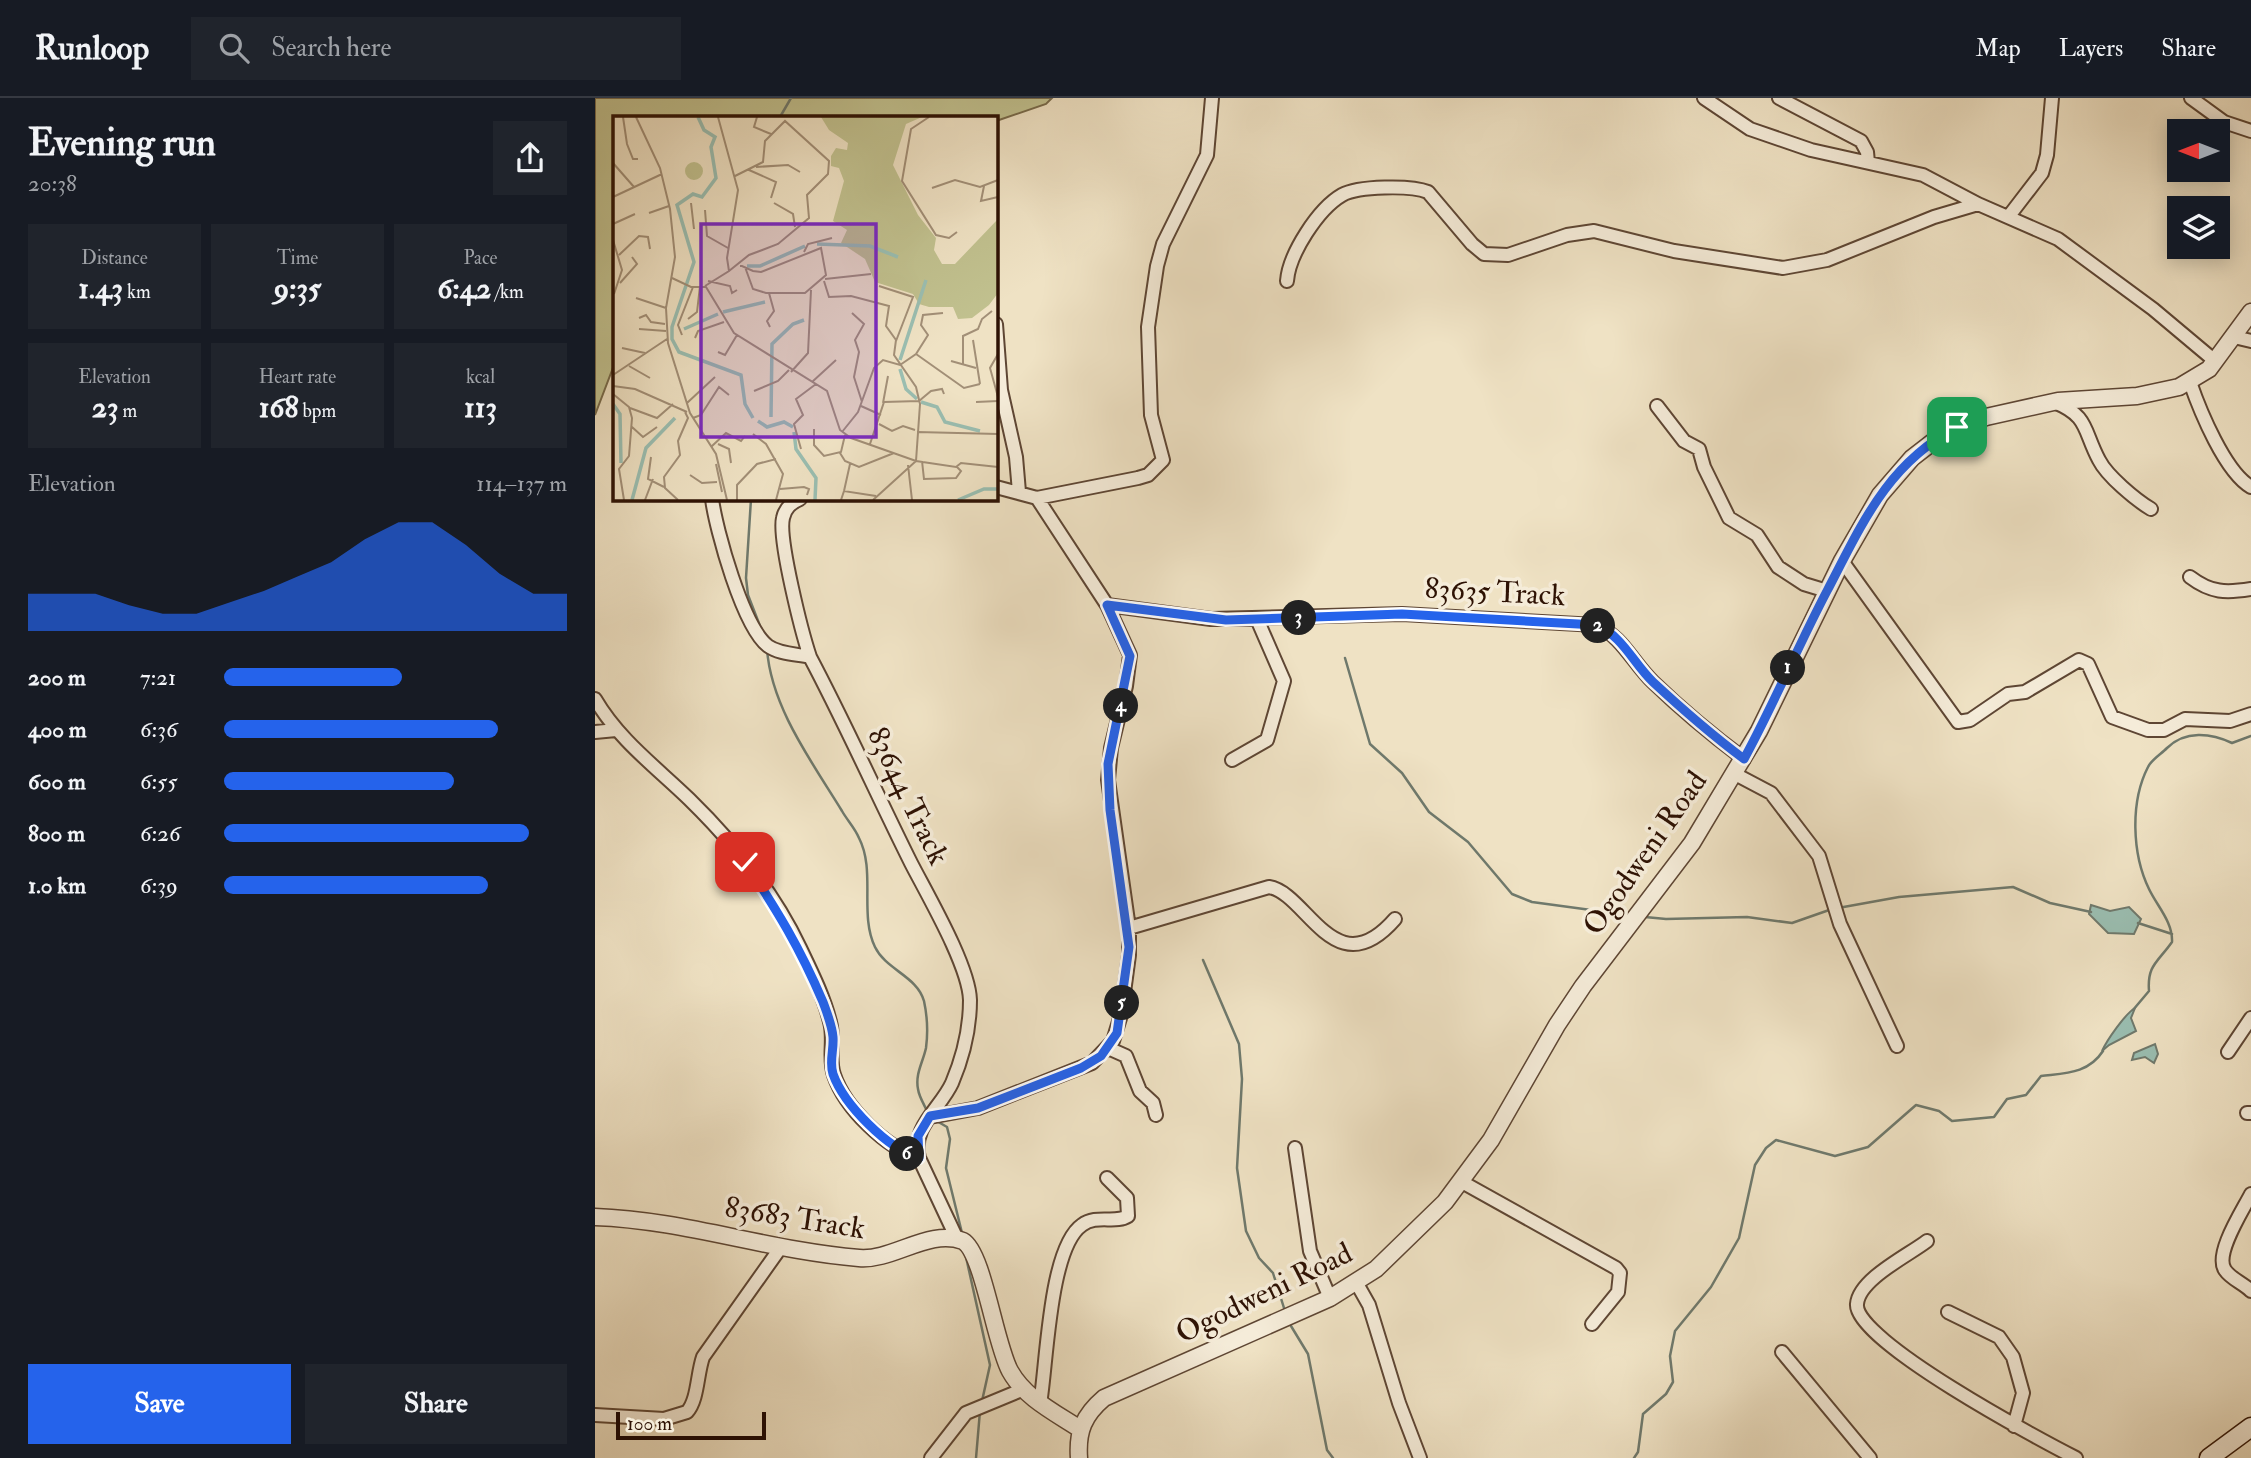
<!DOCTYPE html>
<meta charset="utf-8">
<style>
:root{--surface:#171b24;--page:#20242c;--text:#f1f3f6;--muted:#9ea1a6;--line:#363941;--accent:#2563eb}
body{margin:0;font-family:"IM FELL Double Pica",serif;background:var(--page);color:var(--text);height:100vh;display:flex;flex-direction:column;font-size:26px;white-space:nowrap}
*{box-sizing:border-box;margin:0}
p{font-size:23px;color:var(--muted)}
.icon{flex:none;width:38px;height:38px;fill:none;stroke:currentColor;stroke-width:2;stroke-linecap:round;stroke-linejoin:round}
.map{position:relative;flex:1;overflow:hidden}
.side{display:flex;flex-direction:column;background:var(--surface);width:595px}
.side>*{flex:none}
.needle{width:46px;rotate:270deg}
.tools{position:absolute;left:1572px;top:21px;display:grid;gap:14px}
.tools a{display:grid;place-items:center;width:63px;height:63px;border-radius:0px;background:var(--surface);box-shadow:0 4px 18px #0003;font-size:35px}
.scale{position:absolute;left:21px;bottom:18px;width:150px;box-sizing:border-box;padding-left:7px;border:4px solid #2e1204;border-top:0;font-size:19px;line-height:24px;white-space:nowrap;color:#2e1204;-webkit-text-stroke:5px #f5ecd9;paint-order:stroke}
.pin{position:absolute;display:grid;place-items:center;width:60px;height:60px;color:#fff;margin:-30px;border-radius:14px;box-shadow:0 4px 10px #0006}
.km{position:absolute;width:35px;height:35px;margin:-18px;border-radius:50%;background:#222;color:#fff;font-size:19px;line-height:35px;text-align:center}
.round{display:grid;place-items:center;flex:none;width:74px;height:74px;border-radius:0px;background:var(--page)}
.overview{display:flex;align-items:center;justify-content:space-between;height:119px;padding:0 28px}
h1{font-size:38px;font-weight:700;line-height:52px}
.metrics{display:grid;grid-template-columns:repeat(3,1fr);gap:10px;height:119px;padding:7px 28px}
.metrics div{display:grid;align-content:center;border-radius:0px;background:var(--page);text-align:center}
.metrics b{font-size:30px;font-weight:700}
.metrics small{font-size:19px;font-weight:400}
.metrics p{font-size:19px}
.chart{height:196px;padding:14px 28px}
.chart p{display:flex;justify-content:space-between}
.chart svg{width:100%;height:126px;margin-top:7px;fill:var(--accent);opacity:.7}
.action{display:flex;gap:14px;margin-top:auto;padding:14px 28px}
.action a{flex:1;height:80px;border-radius:0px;background:var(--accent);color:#fff;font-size:28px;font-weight:700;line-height:80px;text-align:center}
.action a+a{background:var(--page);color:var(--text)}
ul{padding:0 28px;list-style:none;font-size:23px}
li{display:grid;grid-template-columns:112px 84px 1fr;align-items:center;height:52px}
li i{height:18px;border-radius:9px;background:var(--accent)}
header{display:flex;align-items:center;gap:42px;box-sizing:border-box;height:98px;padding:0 35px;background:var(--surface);border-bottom:2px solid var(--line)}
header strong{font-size:33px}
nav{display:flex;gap:38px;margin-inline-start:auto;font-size:24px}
.search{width:490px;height:63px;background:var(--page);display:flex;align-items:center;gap:18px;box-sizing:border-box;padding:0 24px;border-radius:0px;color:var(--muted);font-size:26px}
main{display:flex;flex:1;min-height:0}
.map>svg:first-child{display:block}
.green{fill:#c1c18f;stroke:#786a4a;stroke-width:2}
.water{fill:#9abeb1;stroke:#6f796c;stroke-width:2}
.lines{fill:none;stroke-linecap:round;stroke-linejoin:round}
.stream{stroke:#6f796c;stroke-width:2.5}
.minor-casing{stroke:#5e4634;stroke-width:16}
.tertiary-casing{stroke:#5e4634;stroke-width:19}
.secondary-casing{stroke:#2e1204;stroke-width:21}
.minor{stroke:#f5ecd9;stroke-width:12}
.tertiary{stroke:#f5ecd9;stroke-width:16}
.secondary{stroke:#f5ecd9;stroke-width:18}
.route-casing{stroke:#fff;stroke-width:14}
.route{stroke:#2563eb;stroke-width:9}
.labels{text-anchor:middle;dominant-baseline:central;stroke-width:7;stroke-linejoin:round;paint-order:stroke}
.street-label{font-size:30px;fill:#2e1204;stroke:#f5ecd9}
.inset-river{fill:none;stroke:#9abeb1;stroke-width:3.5}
.inset-road{fill:none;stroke:#a28f77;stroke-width:2}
.view{fill:#7b2cbf;fill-opacity:0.15;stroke:#7b2cbf;stroke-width:3.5}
.inset-edge{fill:none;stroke:#2e1204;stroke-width:3.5}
</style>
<header>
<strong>Runloop</strong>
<div class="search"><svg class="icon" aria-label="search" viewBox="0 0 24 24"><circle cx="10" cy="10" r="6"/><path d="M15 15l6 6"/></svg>Search here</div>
<nav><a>Map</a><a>Layers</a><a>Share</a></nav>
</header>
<main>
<section class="side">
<div class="overview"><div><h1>Evening run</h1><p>20:38</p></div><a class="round"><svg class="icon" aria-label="share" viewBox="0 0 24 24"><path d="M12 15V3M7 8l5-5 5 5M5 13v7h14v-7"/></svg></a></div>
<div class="metrics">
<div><p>Distance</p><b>1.43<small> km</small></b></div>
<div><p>Time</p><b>9:35</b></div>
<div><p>Pace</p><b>6:42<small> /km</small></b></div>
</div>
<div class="metrics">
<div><p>Elevation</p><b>23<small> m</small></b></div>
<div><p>Heart rate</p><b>168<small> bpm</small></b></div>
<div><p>kcal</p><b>113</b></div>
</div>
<div class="chart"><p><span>Elevation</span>114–137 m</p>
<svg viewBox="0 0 160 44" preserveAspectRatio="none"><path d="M0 44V31L10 31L20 31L30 35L40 38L50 38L60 34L70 30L80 25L90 20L100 12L110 6L120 6L130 14L140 24L150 31L160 31V44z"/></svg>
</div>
<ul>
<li><b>200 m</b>7:21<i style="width:52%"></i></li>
<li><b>400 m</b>6:36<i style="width:80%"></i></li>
<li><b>600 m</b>6:55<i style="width:67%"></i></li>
<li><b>800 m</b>6:26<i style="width:89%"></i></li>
<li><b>1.0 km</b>6:39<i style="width:77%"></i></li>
</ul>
<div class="action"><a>Save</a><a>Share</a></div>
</section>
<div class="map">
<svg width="1656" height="1360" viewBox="0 0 1656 1360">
<rect width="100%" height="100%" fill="#efe2c4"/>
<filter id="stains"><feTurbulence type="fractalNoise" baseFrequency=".00286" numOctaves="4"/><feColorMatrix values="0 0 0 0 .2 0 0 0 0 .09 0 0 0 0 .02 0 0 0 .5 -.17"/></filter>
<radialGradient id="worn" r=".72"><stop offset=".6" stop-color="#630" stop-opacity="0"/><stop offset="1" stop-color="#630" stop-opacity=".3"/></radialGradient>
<path class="green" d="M0,0H457L451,6L401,23V19H19V267L0,317Z"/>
<path class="water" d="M1496,807L1515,813L1534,809L1546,821L1539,836L1513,835L1494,816Z
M1540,910L1536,920L1541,933L1514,947L1507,953C1512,942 1530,916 1540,910Z
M1560,946L1563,956L1559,965L1550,959L1537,962L1539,955Z"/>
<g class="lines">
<path class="stream" d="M185,19L196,0
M156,401L151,480L153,497L165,528
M172,551C176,609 217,664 247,713C252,722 260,730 264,740C281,773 264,816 280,849C291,872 322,878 329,903C332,917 333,935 331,950C328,964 320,976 323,991C324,999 330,1008 333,1015
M750,560L775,646L807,675L834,714L873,744L917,796L937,804L1033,817
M1243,810L1304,799L1418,789L1455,805L1496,814
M1050,819L1071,821L1152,819L1197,825L1237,811
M1543,825L1577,836
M608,862L644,946L647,981L642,1070L651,1133L664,1160L678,1175L689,1210
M1538,912L1554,893C1552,867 1563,864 1577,844C1578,824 1562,808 1554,791C1537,756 1535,704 1553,669C1556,662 1566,656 1572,650C1590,632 1616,635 1637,645L1656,638
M340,1022L352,1029L355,1041L351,1070L367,1135
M371,1159L395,1267L387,1303
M696,1228L713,1256L732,1352L738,1360
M381,1360L385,1313
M1039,1360L1043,1354L1048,1316L1071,1296L1078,1284L1075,1258L1080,1233L1116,1189L1144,1140L1160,1067L1171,1050L1181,1042L1240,1058L1273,1049L1321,1007L1344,1013L1357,1023L1399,1019L1412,1001L1431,997L1446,978C1470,975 1493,976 1508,953"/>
<g class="minor-casing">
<path id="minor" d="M1109,0L1155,31L1216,52L1328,77L1383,106L1463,141L1558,211L1620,263
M1184,0L1266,43L1272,54L1273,64
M1596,0L1629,24L1656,33
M1414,118L1447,75L1452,57L1457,0
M692,183C694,156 723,111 747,97C763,88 816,87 833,94L877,146L889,156L913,157L972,137L999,133L1079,153L1188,170L1232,162L1339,119L1383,106
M401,226L406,292L421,359L424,394
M1639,239L1656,243
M1595,284C1605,313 1630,374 1656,389
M1459,304C1494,318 1488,332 1504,362C1512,378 1541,402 1556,411
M1062,308L1089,343L1104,351L1109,369L1134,420L1162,437L1183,469L1209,486L1232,493
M442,400L543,380L553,377L568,362L556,317L553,229L562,168L568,146L612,57L617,0
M117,401C121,432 148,529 173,548C184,556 202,556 215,559
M205,401C196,405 190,410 188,420C183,441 207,535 215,559C251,627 282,697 316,765C333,798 374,868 375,902C375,930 368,959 357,985C345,1011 316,1029 324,1060L362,1141
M1247,463L1363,624L1375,622L1413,596L1430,594L1484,562L1493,566L1517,619L1553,632H1569L1590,621L1635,623L1656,616
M1595,479C1616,495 1631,495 1656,491
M512,507L616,521L807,516L1001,527C1027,538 1038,565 1058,584C1087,612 1117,637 1149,661
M0,601C24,642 61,669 94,701C138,744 179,795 205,850C216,873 229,899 235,924C240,941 233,960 239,977C250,1010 291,1050 324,1060
M0,634L21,632
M637,662L672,642L689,583L662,521
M1140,676L1176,695L1224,758L1245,826L1302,948
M534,830L674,789C712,795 740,890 800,821
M513,950L531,958L545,993L558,1005L561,1017
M1633,954L1656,920
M1652,1015H1656
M335,1019L383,1010L497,965L518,943L526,917L534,857V830L513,682L516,650L531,588L535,557L512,507L442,400L401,389
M700,1050L715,1153L735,1200
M867,1084L1021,1170L1025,1175L1023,1194L997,1226
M1656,1096C1648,1112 1619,1156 1630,1172C1636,1181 1648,1185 1656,1193
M1332,1143C1314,1157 1264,1181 1262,1206C1258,1242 1447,1343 1481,1360
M761,1184L774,1207L804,1305L825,1360
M1353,1214L1404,1239L1418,1259L1428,1295L1419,1328
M1187,1254L1275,1360
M445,1306C452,1266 454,1150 487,1127C501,1116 521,1126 533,1118L532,1100L512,1080
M0,1317L69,1321L92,1314C103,1302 102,1276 108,1259L186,1149
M336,1360L371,1315L429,1291"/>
</g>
<g class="tertiary-casing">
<path id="tertiary" d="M0,1119C89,1122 175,1153 264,1160C298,1163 334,1130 368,1143C388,1154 400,1246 415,1273C430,1300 459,1314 485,1331
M484,1360C482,1333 489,1317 509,1300L735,1200L781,1171L850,1104L896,1042L962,927L988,888L1097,745L1164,633L1247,463L1285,397L1317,360L1348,336L1391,319L1463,303L1542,298L1584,289L1614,271L1656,214"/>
</g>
<g class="secondary-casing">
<path id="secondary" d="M1614,1360L1656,1329"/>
</g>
<use href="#minor" class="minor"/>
<use href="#tertiary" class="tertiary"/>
<use href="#secondary" class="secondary"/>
</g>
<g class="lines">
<g class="route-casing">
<path id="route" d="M150,764C182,812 205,850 228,904C232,915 237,927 238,939C239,952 234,964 238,976C249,1007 293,1051 324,1060L323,1038L335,1018L383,1010L486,970L506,958L522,935L534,849L515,712L513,666L535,558L512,507L631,522L807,516L1001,527C1028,538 1038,565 1058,584C1087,611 1117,637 1149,661C1179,606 1203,548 1232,493C1267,426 1292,366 1362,329"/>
</g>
<use href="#route" class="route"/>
</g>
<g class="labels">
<g class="street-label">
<text transform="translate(900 494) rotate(3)">83635 Track</text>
<text transform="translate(313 698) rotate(64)">83644 Track</text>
<text transform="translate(1050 755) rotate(-55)">Ogodweni Road</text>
<text transform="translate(200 1120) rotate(9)">83683 Track</text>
<text transform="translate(669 1195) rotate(-26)">Ogodweni Road</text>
</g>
</g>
<g transform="translate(18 18)">
<rect width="385" height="385" fill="#efe2c4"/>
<path d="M208,1H309L293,8L280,49L305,99L323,122L321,134L329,148H342L385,103V177L376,189L359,202L345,203L340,191H316L306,188L300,178L262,166L252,143L228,127L234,114L220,105L231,65L226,52L218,50V40L223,32L234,34L235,27L216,14ZM72 55a9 9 0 1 1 18 0a9 9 0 1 1-18 0Z" fill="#c1c18f"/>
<path class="inset-river" d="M85,1L91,14L102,21L98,31L103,62L89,81L80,78L64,89L81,146L59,211V223L66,236L128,259L132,288L140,302M204,128L257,130L285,141M134,150H147L192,130M110,196L152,186M71,213L105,198M287,244L313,164M287,253L293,273L304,283M308,286L324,291L332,306L367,315M0,288L7,298L8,347M158,301L159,228L180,208L191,204M145,305L154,311L171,306L180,311M181,316L183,333L203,362L202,384M19,384L33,332L62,302M345,384L371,373H385"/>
<path class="inset-road" d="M10,1L14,28L20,43H25M23,1L47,52L57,93L62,141L53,192L55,227L77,297L103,338L114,384M144,1L141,11L158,18M316,1L298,13L289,65L323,119L336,122L344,116M0,47L21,71M143,51L175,49L187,56M136,54L163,66L158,82M371,70L368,85L385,81M319,72L342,64L367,71L385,64M0,81L49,58M78,87L81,113M161,87L180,98L182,111M92,94L94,120L115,132M36,97L56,90M0,108L22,98M0,124L9,154L1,178M191,136L195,128L219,122M6,139L26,120L35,121L37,133M127,150H129L140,155L148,156L208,132L213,159L192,177H153L140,173L132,151M116,155L136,139L165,128L196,102L194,79L215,58L216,45L172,5L152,25L150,46L122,60M59,162L78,171H93L121,217L214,275L227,314L238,322L303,345L343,351L348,347L385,351M212,163L258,158M95,165L117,170L119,177L124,174M211,165L216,181L238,180L276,190L273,210L283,224L281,239L303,271L307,288L303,345M7,167L24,148L19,141M92,170L116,155L114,142L125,74L105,1M266,170L300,181L283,225M0,176V202M156,177L161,195L154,205L157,211M23,182L53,192M239,197L251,208L242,224L246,236L241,261L249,286M26,202L33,199L38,206L52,208M75,203L84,196L87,170M26,213L53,215M69,219L65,209L80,171M82,222L85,215L111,206M360,224L367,268M9,232L32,237M105,236L112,239L124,219M303,238L351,272L367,268M385,238L377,252L385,281M338,245L363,252M16,250L37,262M350,250V220L365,213L369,203L379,195M178,256L195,237L198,174M0,259L54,223M199,266L223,244M0,270L22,273L74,296M141,275L165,265L176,254M0,278L16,291L19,302L16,340L6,353L11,384M306,285L318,275L329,273L331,278M363,286L385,285M74,287L102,261M270,287L275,260M248,290L268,299M17,292L44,302L60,288M80,302L88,299L106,271L116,279M266,308L279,315L290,310L302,314M19,311L30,321L44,311M201,313V329L211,340L228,336L232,319M229,316L245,296L261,252L270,244L287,249L303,238L315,219L308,209L310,199L330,197M304,316L385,318M140,318L153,328L170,358L163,384M105,328L116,333L118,347M257,328L271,286L306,285M99,330L113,317L128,325L132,320M188,333L181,308L190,299L183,283L203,268M227,337L232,345L246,351L281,337M38,341L35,363L51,371M309,345L311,363L343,362L348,355L344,351M103,348L109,376M295,349L299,384M77,359L89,367L104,366M167,373L191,371L196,373L194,379M231,375L237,348M32,384L40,363M65,384L52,372L51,361L67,339L65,325L75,302L72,296M124,384V369L144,348L163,343M228,384L231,375L263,380M260,384L303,345"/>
<path class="view" d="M88,108H263V321H88Z"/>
<rect width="385" height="385" class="inset-edge"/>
</g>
<rect width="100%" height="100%" filter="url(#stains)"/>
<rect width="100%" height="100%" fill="url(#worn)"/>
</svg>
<div class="tools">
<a><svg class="needle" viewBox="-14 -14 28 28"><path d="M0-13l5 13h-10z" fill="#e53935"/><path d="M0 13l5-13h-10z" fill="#9ea1a6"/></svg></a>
<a><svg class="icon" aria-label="layers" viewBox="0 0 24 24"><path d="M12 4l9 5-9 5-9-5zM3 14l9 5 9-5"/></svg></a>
</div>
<div class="scale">100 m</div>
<div class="pin" style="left:1362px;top:329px;background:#1e9e55"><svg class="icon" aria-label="arrive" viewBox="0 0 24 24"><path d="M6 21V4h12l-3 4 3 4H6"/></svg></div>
<div class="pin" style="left:150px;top:764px;background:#d93025"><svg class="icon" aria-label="check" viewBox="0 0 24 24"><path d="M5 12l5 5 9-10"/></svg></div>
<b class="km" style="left:1193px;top:570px">1</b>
<b class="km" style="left:1003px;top:528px">2</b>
<b class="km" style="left:704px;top:520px">3</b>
<b class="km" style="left:526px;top:608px">4</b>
<b class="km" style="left:527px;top:905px">5</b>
<b class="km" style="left:312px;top:1056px">6</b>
</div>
</main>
